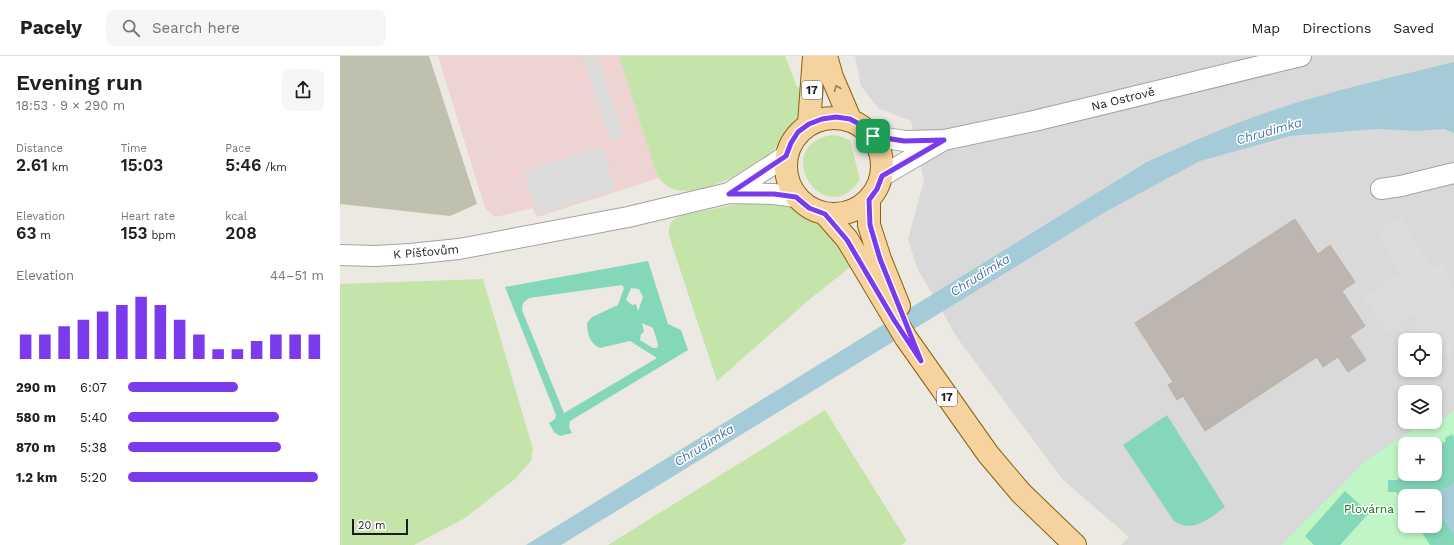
<!DOCTYPE html>
<meta charset="utf-8">
<style>
:root{--surface:#fff;--page:#f6f6f6;--text:#202124;--muted:#757577;--line:#e0e0e0;--accent:#7c3aed}
body{margin:0;font-family:"Work Sans",sans-serif;background:var(--page);color:var(--text);height:100vh;display:flex;flex-direction:column;font-size:15px;white-space:nowrap}
*{box-sizing:border-box;margin:0}
p{font-size:13px;color:var(--muted)}
.icon{flex:none;width:22px;height:22px;fill:none;stroke:currentColor;stroke-width:2;stroke-linecap:round;stroke-linejoin:round}
.map{position:relative;flex:1;overflow:hidden}
.details{display:flex;flex-direction:column;background:var(--surface);width:340px}
.details>*{flex:none}
.fabs{position:absolute;left:1058px;top:277px;display:grid;gap:8px}
.fabs a{display:grid;place-items:center;width:44px;height:44px;border-radius:8px;background:var(--surface);box-shadow:0 2px 6px #0003;font-size:20px}
.scale{position:absolute;left:12px;bottom:10px;width:56px;box-sizing:border-box;padding-left:4px;border:2px solid #1c1c1c;border-top:0;font-size:11px;line-height:14px;white-space:nowrap;color:#1c1c1c;-webkit-text-stroke:3px #fff;paint-order:stroke}
.pin{position:absolute;display:grid;place-items:center;width:34px;height:34px;color:#fff;margin:-17px;border-radius:8px;box-shadow:0 2px 6px #0006}
.round{display:grid;place-items:center;flex:none;width:42px;height:42px;border-radius:8px;background:var(--page)}
.summary{display:flex;align-items:center;justify-content:space-between;height:68px;padding:0 16px}
h1{font-size:22px;font-weight:600;line-height:30px}
.stats{display:grid;grid-template-columns:repeat(3,1fr);gap:6px;height:68px;padding:4px 16px}
.stats div{display:grid;align-content:center}
.stats b{font-size:17px;font-weight:600}
.stats small{font-size:11px;font-weight:400}
.stats p{font-size:11px}
.chart{height:112px;padding:8px 16px}
.chart p{display:flex;justify-content:space-between}
.chart svg{width:100%;height:72px;margin-top:4px;stroke:var(--accent);stroke-width:6}
ul{padding:0 16px;list-style:none;font-size:13px}
li{display:grid;grid-template-columns:64px 48px 1fr;align-items:center;height:30px}
li i{height:10px;border-radius:5px;background:var(--accent)}
header{display:flex;align-items:center;gap:24px;box-sizing:border-box;height:56px;padding:0 20px;background:var(--surface);border-bottom:1px solid var(--line)}
header strong{font-size:19px}
nav{display:flex;gap:22px;margin-inline-start:auto;font-size:14px}
.search{width:280px;height:36px;background:var(--page);display:flex;align-items:center;gap:10px;box-sizing:border-box;padding:0 14px;border-radius:8px;color:var(--muted);font-size:15px}
main{display:flex;flex:1;min-height:0}
.map>svg:first-child{display:block}
.residential{fill:#dad9d9;fill-rule:evenodd}
.commercial{fill:#edd3d2}
.construction{fill:#c0c0ae}
.grass{fill:#c5e4aa}
.park{fill:#c0f5c6;fill-rule:evenodd}
.pitch{fill:#84d7b9;fill-rule:evenodd}
.parking{fill:#dcdcdc}
.water{fill:#a5cbd8}
.building{fill:#bdb5af;stroke:#bdb0a5}
.lines{fill:none;stroke-linecap:round;stroke-linejoin:round}
.street-casing{stroke:#a3a3a3;stroke-width:22}
.primary-casing{stroke:#8a620a;stroke-width:24}
.street{stroke:#fff;stroke-width:20}
.primary{stroke:#f5d29e;stroke-width:22}
.oneway{stroke:#938064}
.route-casing{stroke:#fff;stroke-width:8}
.route{stroke:#7c3aed;stroke-width:5}
.labels{text-anchor:middle;dominant-baseline:central;stroke-width:3;stroke-linejoin:round;paint-order:stroke}
.shield{fill:#fff;stroke:#606060;stroke-width:1}
.shield-label{font-size:11px;font-weight:bold;fill:#1c1c1c}
.street-label{font-size:12px;fill:#1c1c1c;stroke:#fff}
.park-label{font-size:12px;fill:#12711c;stroke:#fff}
.water-label{font-size:13px;font-style:italic;fill:#4f78a4;stroke:#fff}
</style>
<header>
<strong>Pacely</strong>
<div class="search"><svg class="icon" aria-label="search" viewBox="0 0 24 24"><circle cx="10" cy="10" r="6"/><path d="M15 15l6 6"/></svg>Search here</div>
<nav><a>Map</a><a>Directions</a><a>Saved</a></nav>
</header>
<main>
<section class="details">
<div class="summary"><div><h1>Evening run</h1><p>18:53 · 9 × 290 m</p></div><a class="round"><svg class="icon" aria-label="share" viewBox="0 0 24 24"><path d="M12 15V3M7 8l5-5 5 5M5 13v7h14v-7"/></svg></a></div>
<div class="stats">
<div><p>Distance</p><b>2.61<small> km</small></b></div>
<div><p>Time</p><b>15:03</b></div>
<div><p>Pace</p><b>5:46<small> /km</small></b></div>
</div>
<div class="stats">
<div><p>Elevation</p><b>63<small> m</small></b></div>
<div><p>Heart rate</p><b>153<small> bpm</small></b></div>
<div><p>kcal</p><b>208</b></div>
</div>
<div class="chart"><p><span>Elevation</span>44–51 m</p>
<svg viewBox="0 0 160 44" preserveAspectRatio="none"><path d="M5 44V29M15 44V29M25 44V24M35 44V20M45 44V15M55 44V11M65 44V6M75 44V11M85 44V20M95 44V29M105 44V38M115 44V38M125 44V33M135 44V29M145 44V29M155 44V29"/></svg>
</div>
<ul>
<li><b>290 m</b>6:07<i style="width:56%"></i></li>
<li><b>580 m</b>5:40<i style="width:77%"></i></li>
<li><b>870 m</b>5:38<i style="width:78%"></i></li>
<li><b>1.2 km</b>5:20<i style="width:97%"></i></li>
</ul>
</section>
<div class="map">
<svg width="1114" height="489" viewBox="0 0 1114 489">
<rect width="100%" height="100%" fill="#ece9e2"/>
<path class="residential" d="M515,0H1114V489H781L789,481L723,424L618,283L577,212L568,183L584,125L571,65L538,52L521,30ZM1065,284H1095V314H1065ZM1065,336H1095V366H1065ZM1065,388H1095V418H1065ZM1065,440H1095V470H1065Z"/>
<path class="commercial" d="M98,0H283L322,121L197,161L193,152L155,161L145,152Z"/>
<path class="construction" d="M0,0H89L137,148L110,160L0,148Z"/>
<path class="grass" d="M279,0H445L457,31L464,32L460,59L454,69L437,91L423,104L406,116L369,131L348,135L335,134L327,130L321,125L315,112Z
M492,79L499,80L510,84L520,124C483,177 429,89 492,79Z
M418,144L447,147L477,165L486,172L513,209L470,243L377,325L330,183C327,170 330,163 343,159Z
M143,223L193,393L191,405L175,423L125,462L74,489H0V228Z
M485,354L567,485L561,489H268Z"/>
<path class="park" d="M1114,355V489H941L1027,404L1084,366H1094L1096,368ZM1065,388H1095V418H1065ZM1065,440H1095V470H1065Z"/>
<path class="pitch" d="M308,205L328,268L341,274L348,294L230,365L229,371L232,377L220,380L214,376L209,367L215,363L216,359L165,231ZM282,229L284,232L278,249L252,261L247,267C247,277 250,288 260,292L290,285L317,302L224,357L182,254L183,247L189,242ZM291,232L299,233L303,241L298,255L296,248L292,249L286,244ZM302,267L313,272L318,288L317,292H313L300,284L301,278L304,276Z
M827,359L885,451C870,462 852,478 834,465L783,389Z
M1112,378L1114,381V427L1093,440H1065V450L1056,436H1048V424H1057L1066,418H1095V398L1097,397L1095,392L1106,385L1105,382Z
M1005,435L1029,457L1000,489H974L965,480Z
M1095,450L1114,479V489H1090L1078,470H1095Z"/>
<path class="parking" d="M243,0H257L283,80L270,84Z
M262,91L275,133L198,158L184,115Z
M1060,161L1092,212L1103,206L1112,227L1114,234V290L1111,301L1095,299V284H1071L1075,269V258L1048,276L1024,241L1060,217L1038,180L1047,170Z"/>
<path class="water" d="M1114,6V77L1104,73L1077,75L1036,73L950,80L860,105L765,156L221,489H186L807,106C849,87 890,68 934,54C993,34 1054,21 1114,6Z
M1114,427V479L1095,450V440H1093Z"/>
<path class="building" d="M955,163L978,198L990,189L1015,226L1002,235L1025,270L1010,280L1026,304L1008,316L998,301L983,311L977,301L865,375L843,340L837,344L828,329L833,326L795,267Z"/>
<g class="lines">
<g class="street-casing">
<path id="street" d="M533,80L565,85L604,84L694,65L961,0
M542,120L602,85
M1041,133L1061,130L1114,117
M389,137L446,100
M0,199L35,200L70,198L119,193L288,161L389,137L434,138L456,141"/>
</g>
<g class="primary-casing">
<path id="primary" d="M486,0L492,21L510,63
M446 110a48 48 0 1 1 96 0a48 48 0 1 1-96 0Z
M469,68L474,0
M529,144V169L540,203L559,250
M485,158L507,183L566,282L648,398L681,437L735,489"/>
</g>
<use href="#street" class="street"/>
<use href="#primary" class="primary"/>
</g>
<defs><path id="oneway-chevron" d="M-2-3.5L2.5 0L-2 3.5" fill="none" stroke-width="1.6" stroke-linecap="round" stroke-linejoin="round"/></defs>
<use class="oneway" href="#oneway-chevron" transform="translate(497 32) rotate(-113)"/>
<g class="lines">
<g class="route-casing">
<path id="route" d="M496,61L510,63L523,70L533,80L564,85L604,84L542,120L537,133L529,144L530,169L540,203L581,305L554,264L507,184L485,158L469,152L456,141L434,138H389L446,100L451,87L458,76L469,68L482,63Z"/>
</g>
<use href="#route" class="route"/>
</g>
<g class="labels">
<g class="shield">
<rect x="462" y="25" width="20" height="18" rx="3"/>
<rect x="597" y="332" width="20" height="18" rx="3"/>
</g>
<g class="shield-label">
<text x="472" y="34">17</text>
<text x="607" y="341">17</text>
</g>
<g class="street-label">
<text transform="translate(783 43) rotate(-14)">Na Ostrově</text>
<text transform="translate(86 196) rotate(-5)">K Píšťovům</text>
</g>
<g class="park-label">
<text x="1029" y="453">Plovárna</text>
</g>
<g class="water-label">
<text transform="translate(929 75) rotate(-16)">Chrudimka</text>
<text transform="translate(640 219) rotate(-32)">Chrudimka</text>
<text transform="translate(364 389) rotate(-32)">Chrudimka</text>
</g>
</g>
</svg>
<div class="fabs">
<a><svg class="icon" aria-label="locate" viewBox="0 0 24 24"><circle cx="12" cy="12" r="6"/><path d="M12 2v4M12 18v4M2 12h4M18 12h4"/></svg></a>
<a><svg class="icon" aria-label="layers" viewBox="0 0 24 24"><path d="M12 4l9 5-9 5-9-5zM3 14l9 5 9-5"/></svg></a>
<a>+</a>
<a>−</a>
</div>
<div class="scale">20 m</div>
<div class="pin" style="left:533px;top:80px;background:#1e9e55"><svg class="icon" aria-label="arrive" viewBox="0 0 24 24"><path d="M6 21V4h12l-3 4 3 4H6"/></svg></div>
</div>
</main>
